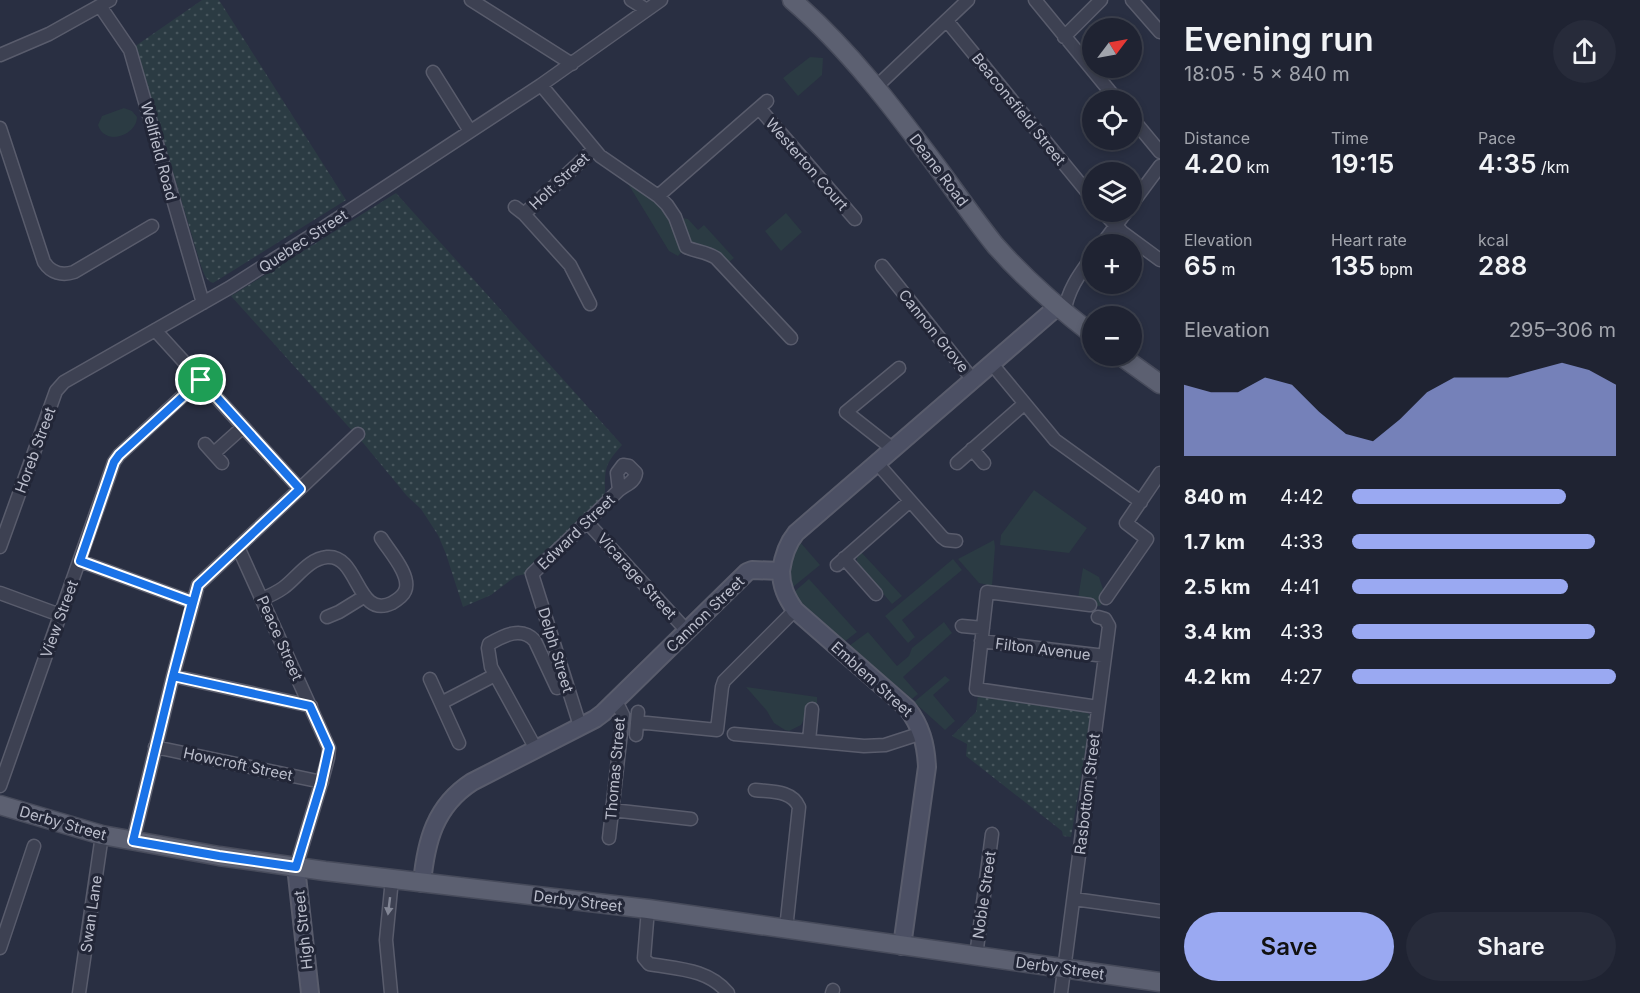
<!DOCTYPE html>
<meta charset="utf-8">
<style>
:root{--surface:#1f2332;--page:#272b3a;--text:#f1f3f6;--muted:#a1a4ac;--line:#3c404d;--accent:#9aa9f2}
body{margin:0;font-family:Inter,sans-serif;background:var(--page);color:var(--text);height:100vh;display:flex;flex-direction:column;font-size:22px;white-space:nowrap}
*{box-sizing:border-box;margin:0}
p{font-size:20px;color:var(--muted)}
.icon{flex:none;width:33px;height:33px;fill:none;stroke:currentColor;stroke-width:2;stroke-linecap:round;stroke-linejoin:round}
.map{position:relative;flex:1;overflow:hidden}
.drawer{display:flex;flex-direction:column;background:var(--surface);width:480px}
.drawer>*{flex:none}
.needle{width:39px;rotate:58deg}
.controls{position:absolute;left:1082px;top:18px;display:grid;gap:12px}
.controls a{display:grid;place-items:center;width:60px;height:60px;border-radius:50%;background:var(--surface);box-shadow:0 3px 9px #0003,0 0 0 2px var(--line);font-size:30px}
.pin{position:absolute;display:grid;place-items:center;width:51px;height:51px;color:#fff;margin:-26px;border:3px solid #fff;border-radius:50%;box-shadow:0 2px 6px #0007}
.round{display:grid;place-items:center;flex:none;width:63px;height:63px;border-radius:32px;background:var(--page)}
.summary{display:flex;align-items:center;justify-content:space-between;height:102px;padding:0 24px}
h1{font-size:33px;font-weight:600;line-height:45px}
.stats{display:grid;grid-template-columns:repeat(3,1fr);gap:9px;height:102px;padding:6px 24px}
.stats div{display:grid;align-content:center}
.stats b{font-size:26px;font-weight:600}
.stats small{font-size:16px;font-weight:400}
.stats p{font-size:16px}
.chart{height:168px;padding:12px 24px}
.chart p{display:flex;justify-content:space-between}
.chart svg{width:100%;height:108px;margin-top:6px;fill:var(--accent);opacity:.7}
.primary-button{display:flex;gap:12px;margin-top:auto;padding:12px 24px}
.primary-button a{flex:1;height:69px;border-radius:36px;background:var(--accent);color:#111;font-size:24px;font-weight:600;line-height:69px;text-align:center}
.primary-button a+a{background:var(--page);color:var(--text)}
ul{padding:0 24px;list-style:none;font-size:20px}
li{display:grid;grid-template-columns:96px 72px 1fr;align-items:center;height:45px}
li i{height:15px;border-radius:8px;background:var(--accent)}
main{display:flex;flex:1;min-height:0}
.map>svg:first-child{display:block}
.grass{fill:#2b3b43}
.park{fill:url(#park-dots)}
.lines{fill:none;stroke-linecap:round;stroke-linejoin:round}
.street-casing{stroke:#595c6c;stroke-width:15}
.secondary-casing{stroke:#595c6c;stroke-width:20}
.primary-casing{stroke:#474b5b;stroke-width:21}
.street{stroke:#3d4152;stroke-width:12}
.secondary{stroke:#4c5064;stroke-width:16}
.primary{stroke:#5c6071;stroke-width:18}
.oneway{fill:#828695}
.route-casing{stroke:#fff;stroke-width:12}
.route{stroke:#1a73e8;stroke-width:8}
.labels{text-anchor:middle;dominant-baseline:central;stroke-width:6;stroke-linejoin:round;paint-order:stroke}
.street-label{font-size:15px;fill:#bbbecc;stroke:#222637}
</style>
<main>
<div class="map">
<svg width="1160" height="993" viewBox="0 0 1160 993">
<defs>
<pattern id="park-dots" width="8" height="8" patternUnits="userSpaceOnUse" patternTransform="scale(1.5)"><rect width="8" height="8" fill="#2b3b43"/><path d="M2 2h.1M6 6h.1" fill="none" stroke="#48565d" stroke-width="1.8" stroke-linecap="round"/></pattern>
</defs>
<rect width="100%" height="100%" fill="#292f42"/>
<path class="grass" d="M810,57L823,58L822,75L798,96L783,78Z
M124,108L132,111L137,117C137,135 105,147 98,125L102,116Z
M619,169L675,217L688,219L698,230L704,225L734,258L724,266L686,247L678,256L669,251Z
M786,213L802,232L781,251L765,231Z
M1034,490L1087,528L1069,553L1000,545L1001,535Z
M994,540L995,547L992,586L979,583L958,559Z
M800,542L820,565L793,587C787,571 791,556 800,542Z
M861,552L902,596L892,604L857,563V556Z
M953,559L962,570L902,620L915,637L908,643L885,616Z
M1083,568L1099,577L1106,598L1100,606L1077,604Z
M809,579L857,632L844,642L801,603L794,592Z
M944,622L952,633L903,677L918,694L912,699L849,646L868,632L897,666L909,656L912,648Z
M945,676L950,680L933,695L955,721L945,730L914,702Z
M746,687L817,697V707L806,715L801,725L789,731L785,730L774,723L767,711Z"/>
<path class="park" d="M202,0H219L346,200L213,283C205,280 204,273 201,266L139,58L134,47Z
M396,193L622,445C604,465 605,469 605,495L526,574L516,576L491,595L463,607L446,554L438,535L421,509L407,496L364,444L231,296Z
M978,695L1086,711L1091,717L1071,837L1063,836L1062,831L966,756L967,744L952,736L976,712Z"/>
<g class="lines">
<g class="street-casing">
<path id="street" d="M471,0L572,64
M631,0L647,10
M1035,0L1117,100
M1132,0L1160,32
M100,6L130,50L203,303
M947,21L1092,198
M1064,37L1101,0
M0,55L49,34L110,0
M433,72L470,131
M541,85L600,156L658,196L667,205L675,217L686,247C696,252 705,251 716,258L791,338
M876,87L968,0
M759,108L855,219
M1131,117L1160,152
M0,128L44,262C51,273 62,276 74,272L152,226
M658,196L767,101
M1131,205L1160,166
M515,207L524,214L570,265L590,304
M1103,212L1122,232L1160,260
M524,214L594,149
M1102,244L1126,212
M882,266L973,380
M1064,313C1068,290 1078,276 1092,257
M155,330L300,489
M992,364L1055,440L1141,502
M205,444L222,463
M893,449L846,412L899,368
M972,449L984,463
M214,453L243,427
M877,463L942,537L946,540L956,541
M957,463L1024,404
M587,522L687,631
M0,547L56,391L64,382L229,288L320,230L541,85L661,0
M238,547L329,748L328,758L321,784L296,867
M844,558L876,594
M80,561L192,602
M837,565L910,501
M0,593L60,615
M1106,598L1147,539L1126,523L1160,473
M262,599C269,596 276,593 283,588C297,578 308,559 327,557C359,554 356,620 392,603C397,600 403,596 405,591C412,576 389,551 381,538
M1090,605L987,592L976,689L1098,707
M327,617L339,612L365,596
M962,626L983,628
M981,641L1105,656
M173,676L311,706
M430,679L459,743
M441,703L495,675
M637,722L717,730L722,687L724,681L795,610
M580,726L532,574C561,547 589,520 617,492C624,485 635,483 636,473L629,466L623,465L617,473L619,490
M734,734L864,746L885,745L922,733
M636,735L638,712
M809,741L812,709
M155,747L322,782
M536,749L491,667L488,648L489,644C504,635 522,626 535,641L557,688
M0,786L114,462L119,455L200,380
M755,790C771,792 792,790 799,807L786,929
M612,810L691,819
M609,838L623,715L616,701
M133,841L173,676L198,585L358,434
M1074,899L1160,911
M648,909L644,958L649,964C678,969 708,969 728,993
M0,948L34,846
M976,956L992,834
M79,993L102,835
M391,993L386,940L392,879
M832,993L833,990
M1061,993L1109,626L1105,619L1098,617"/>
</g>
<g class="secondary-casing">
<path id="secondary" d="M781,571C781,586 786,597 795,610L907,708C921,726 926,744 927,767L902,946
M296,867L310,993
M422,883C426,841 435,806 472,782L595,719L603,713L747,572L752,570L781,571C783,557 787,544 796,533L1057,307"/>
</g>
<g class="primary-casing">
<path id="primary" d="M792,0C848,48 894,109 938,168C957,194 975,220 995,245C1024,278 1057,307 1092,334
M1121,356L1160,384
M0,805L102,835L219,856L325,871L648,909L1160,982"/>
</g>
<use href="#street" class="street"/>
<use href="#secondary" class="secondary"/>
<use href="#primary" class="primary"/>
</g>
<defs><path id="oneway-solid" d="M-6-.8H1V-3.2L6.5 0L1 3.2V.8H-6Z" transform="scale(1.5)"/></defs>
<use class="oneway" href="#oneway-solid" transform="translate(389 906) rotate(97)"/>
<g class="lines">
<g class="route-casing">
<path id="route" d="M201,380L300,489L198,585L173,676L133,841L219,856L296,867L321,784L329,748L310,706L173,676L192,602L80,561L114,462L119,455L201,380"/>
</g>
<use href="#route" class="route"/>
</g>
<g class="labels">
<g class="street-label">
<text transform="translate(1019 109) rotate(51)">Beaconsfield Street</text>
<text transform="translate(159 151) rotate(75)">Wellfield Road</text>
<text transform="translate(807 164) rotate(49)">Westerton Court</text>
<text transform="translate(939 170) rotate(53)">Deane Road</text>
<text transform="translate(559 181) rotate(-43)">Holt Street</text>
<text transform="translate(303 241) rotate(-33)">Quebec Street</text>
<text transform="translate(934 331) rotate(51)">Cannon Grove</text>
<text transform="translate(35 450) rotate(-70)">Horeb Street</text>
<text transform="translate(576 532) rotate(-44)">Edward Street</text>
<text transform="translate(637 576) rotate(48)">Vicarage Street</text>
<text transform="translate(705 614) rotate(-44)">Cannon Street</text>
<text transform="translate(59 619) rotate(-70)">View Street</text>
<text transform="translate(280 638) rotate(66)">Peace Street</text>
<text transform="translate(1043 649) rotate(7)">Filton Avenue</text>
<text transform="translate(556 650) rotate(73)">Delph Street</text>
<text transform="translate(872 679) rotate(42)">Emblem Street</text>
<text transform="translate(238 764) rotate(12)">Howcroft Street</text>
<text transform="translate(615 769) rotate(-85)">Thomas Street</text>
<text transform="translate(1087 794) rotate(-83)">Rasbottom Street</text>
<text transform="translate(63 823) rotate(16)">Derby Street</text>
<text transform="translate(984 895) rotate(-82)">Noble Street</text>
<text transform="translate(578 901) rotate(7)">Derby Street</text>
<text transform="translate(91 914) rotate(-82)">Swan Lane</text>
<text transform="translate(303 930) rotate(-96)">High Street</text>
<text transform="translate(1060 968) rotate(8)">Derby Street</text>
</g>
</g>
</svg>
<div class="controls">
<a><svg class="needle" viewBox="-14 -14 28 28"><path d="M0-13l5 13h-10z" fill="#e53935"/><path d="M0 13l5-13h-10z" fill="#a1a4ac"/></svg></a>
<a><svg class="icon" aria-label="locate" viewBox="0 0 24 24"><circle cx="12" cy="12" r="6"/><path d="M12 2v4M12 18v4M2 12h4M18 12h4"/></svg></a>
<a><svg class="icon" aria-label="layers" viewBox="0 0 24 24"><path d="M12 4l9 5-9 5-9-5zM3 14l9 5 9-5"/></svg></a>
<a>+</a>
<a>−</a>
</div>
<div class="pin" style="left:201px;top:380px;background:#1e9e55"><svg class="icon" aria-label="arrive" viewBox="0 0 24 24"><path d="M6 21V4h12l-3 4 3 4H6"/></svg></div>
</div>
<section class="drawer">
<div class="summary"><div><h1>Evening run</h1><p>18:05 · 5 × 840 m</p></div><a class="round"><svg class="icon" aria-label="share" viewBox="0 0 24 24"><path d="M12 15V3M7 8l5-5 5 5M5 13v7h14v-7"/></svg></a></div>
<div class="stats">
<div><p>Distance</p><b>4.20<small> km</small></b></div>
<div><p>Time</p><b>19:15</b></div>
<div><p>Pace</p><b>4:35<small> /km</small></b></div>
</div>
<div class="stats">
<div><p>Elevation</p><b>65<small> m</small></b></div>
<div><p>Heart rate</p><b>135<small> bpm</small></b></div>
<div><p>kcal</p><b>288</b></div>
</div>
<div class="chart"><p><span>Elevation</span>295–306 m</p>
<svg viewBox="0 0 160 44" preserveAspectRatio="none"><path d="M0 44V15L10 18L20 18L30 12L40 15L50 26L60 35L70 38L80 29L90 18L100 12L110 12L120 12L130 9L140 6L150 9L160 15V44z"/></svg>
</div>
<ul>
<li><b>840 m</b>4:42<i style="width:81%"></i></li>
<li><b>1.7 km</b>4:33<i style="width:92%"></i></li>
<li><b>2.5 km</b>4:41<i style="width:82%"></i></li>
<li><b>3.4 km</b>4:33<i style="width:92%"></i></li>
<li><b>4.2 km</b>4:27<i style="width:100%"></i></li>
</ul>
<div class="primary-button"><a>Save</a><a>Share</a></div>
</section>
</main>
